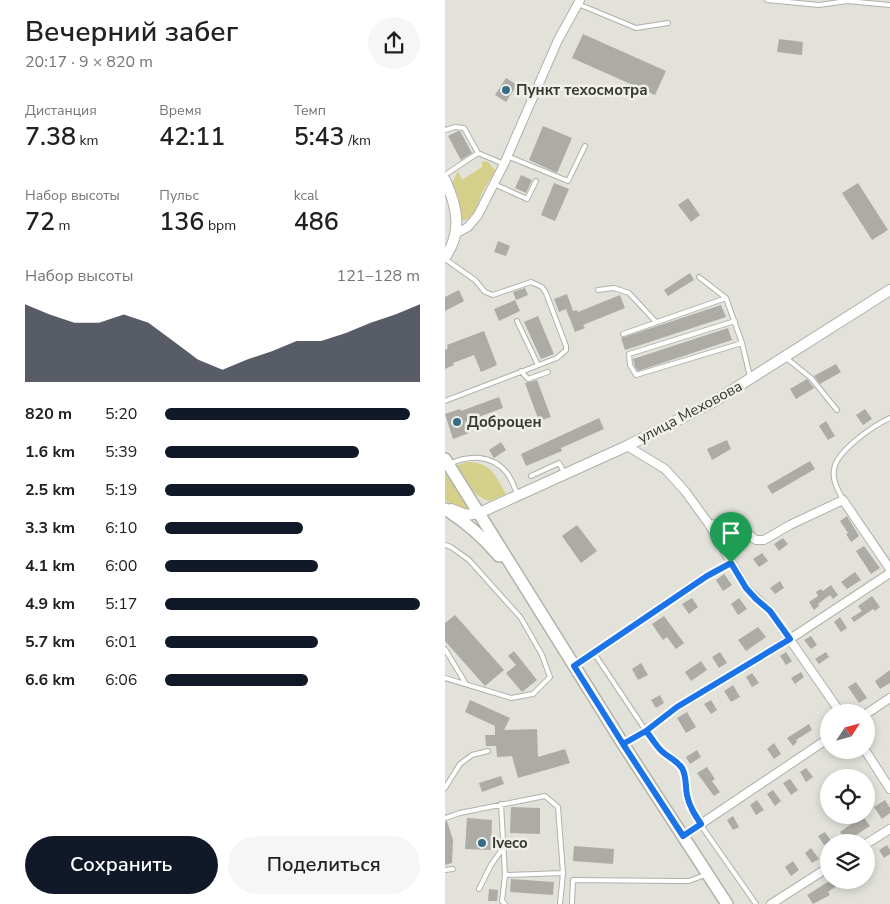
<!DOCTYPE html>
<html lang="ru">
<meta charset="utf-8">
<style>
:root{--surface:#fff;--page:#f6f6f6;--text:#202124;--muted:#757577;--accent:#111827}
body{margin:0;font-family:"Nunito Sans",sans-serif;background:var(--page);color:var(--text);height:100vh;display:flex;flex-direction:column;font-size:19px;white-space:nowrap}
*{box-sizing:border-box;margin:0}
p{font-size:16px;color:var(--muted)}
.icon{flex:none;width:28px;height:28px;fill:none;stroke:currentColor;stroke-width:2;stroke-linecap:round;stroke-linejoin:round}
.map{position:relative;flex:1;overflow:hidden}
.details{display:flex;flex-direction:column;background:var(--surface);width:445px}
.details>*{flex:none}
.needle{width:32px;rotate:54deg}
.controls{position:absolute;left:375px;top:704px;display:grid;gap:10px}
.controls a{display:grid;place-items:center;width:55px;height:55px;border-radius:50%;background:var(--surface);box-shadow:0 2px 8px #0003;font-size:25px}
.pin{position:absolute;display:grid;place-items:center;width:42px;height:42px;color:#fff;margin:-51px -21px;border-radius:50% 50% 50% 0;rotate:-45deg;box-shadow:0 0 5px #0007}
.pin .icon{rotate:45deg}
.round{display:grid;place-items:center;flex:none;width:52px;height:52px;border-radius:26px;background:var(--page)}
.overview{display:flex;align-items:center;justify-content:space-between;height:85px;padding:0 25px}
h1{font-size:28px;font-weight:600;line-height:38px}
.figures{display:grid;grid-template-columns:repeat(3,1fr);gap:8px;height:85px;padding:5px 25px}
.figures div{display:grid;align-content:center}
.figures b{font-size:25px;font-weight:600}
.figures small{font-size:14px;font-weight:400}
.figures p{font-size:14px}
.chart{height:140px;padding:10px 25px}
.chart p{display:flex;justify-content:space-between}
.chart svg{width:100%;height:90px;margin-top:5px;fill:var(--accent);opacity:.7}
.primary-button{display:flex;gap:10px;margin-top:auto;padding:10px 25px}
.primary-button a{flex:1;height:58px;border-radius:30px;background:var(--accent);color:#fff;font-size:20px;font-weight:600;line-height:58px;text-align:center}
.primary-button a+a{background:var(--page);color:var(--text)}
ul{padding:0 25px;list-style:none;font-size:16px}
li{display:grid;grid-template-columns:80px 60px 1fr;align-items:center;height:38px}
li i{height:12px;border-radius:6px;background:var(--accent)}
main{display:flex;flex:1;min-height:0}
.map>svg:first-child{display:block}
.green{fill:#d5d089}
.building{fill:#acaba5}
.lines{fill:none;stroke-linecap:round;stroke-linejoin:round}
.lane-casing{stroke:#b1b1aa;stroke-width:6}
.street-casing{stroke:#b1b1aa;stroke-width:10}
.secondary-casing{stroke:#b1b1aa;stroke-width:12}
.primary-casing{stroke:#b1b1aa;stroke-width:14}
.path{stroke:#a1a19c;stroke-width:1;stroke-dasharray:5 2.5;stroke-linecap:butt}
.lane{stroke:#fff;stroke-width:4}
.street{stroke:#fff;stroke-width:8}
.secondary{stroke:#fff;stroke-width:10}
.primary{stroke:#fff;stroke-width:11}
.route-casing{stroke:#fff;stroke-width:10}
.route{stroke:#1a73e8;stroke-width:6}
.poi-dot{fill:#356d88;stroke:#f0efe8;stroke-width:2}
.labels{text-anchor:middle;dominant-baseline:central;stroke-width:5;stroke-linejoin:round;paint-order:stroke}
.poi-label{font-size:15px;font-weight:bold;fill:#373734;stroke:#f0efe8;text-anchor:start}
.street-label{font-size:15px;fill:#373734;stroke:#f0efe8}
</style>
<main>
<section class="details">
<div class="overview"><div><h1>Вечерний забег</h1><p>20:17 · 9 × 820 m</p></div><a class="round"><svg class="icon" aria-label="share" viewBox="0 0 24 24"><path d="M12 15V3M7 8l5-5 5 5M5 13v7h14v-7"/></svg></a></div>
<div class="figures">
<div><p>Дистанция</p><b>7.38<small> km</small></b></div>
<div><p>Время</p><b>42:11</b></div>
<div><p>Темп</p><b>5:43<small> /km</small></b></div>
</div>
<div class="figures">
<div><p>Набор высоты</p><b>72<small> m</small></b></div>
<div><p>Пульс</p><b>136<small> bpm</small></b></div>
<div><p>kcal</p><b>486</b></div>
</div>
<div class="chart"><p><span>Набор высоты</span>121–128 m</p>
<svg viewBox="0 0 160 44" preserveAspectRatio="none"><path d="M0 44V6L10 11L20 15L30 15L40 11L50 15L60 24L70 33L80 38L90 33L100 29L110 24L120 24L130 20L140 15L150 11L160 6V44z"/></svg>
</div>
<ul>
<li><b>820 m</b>5:20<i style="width:96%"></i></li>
<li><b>1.6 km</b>5:39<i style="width:76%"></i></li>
<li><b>2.5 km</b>5:19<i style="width:98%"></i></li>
<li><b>3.3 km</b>6:10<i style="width:54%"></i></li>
<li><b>4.1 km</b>6:00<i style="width:60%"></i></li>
<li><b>4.9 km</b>5:17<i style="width:100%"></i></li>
<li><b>5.7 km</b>6:01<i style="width:60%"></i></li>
<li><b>6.6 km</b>6:06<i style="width:56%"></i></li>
</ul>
<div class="primary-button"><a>Сохранить</a><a>Поделиться</a></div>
</section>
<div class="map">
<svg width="445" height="904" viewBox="0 0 445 904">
<rect width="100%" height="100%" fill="#e2e2db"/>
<path class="green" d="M37,161L43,162L51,171C46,178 41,185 37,193C32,204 31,219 16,221C16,208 14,193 7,183L13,171L17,180L37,167Z
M21,462C45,461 51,476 61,494L45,501C29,498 19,479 11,466Z
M0,473L23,503L24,507L20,510L14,509L0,500Z"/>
<path class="building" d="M138,34L221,71L210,95L127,58Z
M334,39L358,42L357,55L332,52Z
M61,78L72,85L61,102L50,95Z
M98,126L127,138L112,173L84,160Z
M13,131H15L27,153L16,160L3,136Z
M76,175L87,180L81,193L70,188Z
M109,183L124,189L110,221L96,215Z
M413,183L443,230L427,240L397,193Z
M243,198L255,215L246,222L233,205Z
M53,241L65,246L61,256L49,252Z
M245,273L249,280L223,296L219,290Z
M80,288L83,295L71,300L68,292Z
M14,290L19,301L0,311V297Z
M122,294L128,311L132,310L133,312L175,295L180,308L138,325L140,328L130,332L121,309L114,312L109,299Z
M70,300L75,311L54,321L49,309Z
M276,305L281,317L180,350L176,338Z
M93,316L109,354L96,359L79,322Z
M283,328L287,340L193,371L190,367L188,359Z
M39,331L52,365L36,372L29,355L8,363L9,365L0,369V350L3,348L2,345Z
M391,364L396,372L375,384L369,376Z
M362,379L369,388L351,399L345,389Z
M92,380L106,417L94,421L80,383Z
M54,397L58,408L20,422L24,433L8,439L0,414L15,409L16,411Z
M420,409L427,419L418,425L411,415Z
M154,418L159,429L116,448L117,451L81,466L76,454Z
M381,421L390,436L383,440L374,426Z
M282,440L286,449L267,460L262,449Z
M56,442L61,450L49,458L44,450Z
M365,461L370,469L327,494L322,486Z
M402,516L414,536L406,542L401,534L403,533L395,521Z
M132,525L152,551L136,563L117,536Z
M338,538L343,544L334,551L329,544Z
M419,546L435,568L426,574L411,551Z
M317,553L323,561L314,567L308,559Z
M410,572L416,580L402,589L396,582Z
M279,574L287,585L278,591L271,580Z
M335,581L339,588L330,594L325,588Z
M386,585L393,595L388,599L385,595L373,604L374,606L369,610L364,602L373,596L371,592L376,589L378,591Z
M427,596L435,607L430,611L428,609L409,622L406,618L417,611L413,606Z
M247,598L253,607L244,614L237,604Z
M294,598L302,609L293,615L286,604Z
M10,615L59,670L40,686L0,641V623Z
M219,616L239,643L231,649L222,637L218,640L207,624Z
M395,617L402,628L396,632L389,622Z
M313,627L321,637L301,651L293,640Z
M366,636L372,645L366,649L359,640Z
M69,651L92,680L77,692L61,673L71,665L63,656Z
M275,652L282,663L274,668L267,657Z
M341,652L347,661L341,665L335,656Z
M381,652L384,657L374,664L370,659Z
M256,661L262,670L246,681L240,672Z
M196,663L203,675L193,680L187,669Z
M445,670V683L435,689L430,681Z
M356,672L359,677L350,684L346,678Z
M307,673L314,683L307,687L301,677Z
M411,682L422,698L414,703L403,687Z
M288,685L295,697L286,702L279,691Z
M215,695L219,703L211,708L206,700Z
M25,700L65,718L59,730L92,729L93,757L120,749L125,763L73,778L67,756L52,757L51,746H41L40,735H50V726L20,712Z
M266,700L272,710L266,714L259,704Z
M242,712L251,727L241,733L232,718Z
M364,724L367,730L351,740L352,742L348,746L342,738Z
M329,743L336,754L329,759L322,749Z
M252,750L256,757L245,764L241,757Z
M262,767L270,779L267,781L275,792L269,796L252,773Z
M361,768L368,777L361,782L355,772Z
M56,776L59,784L37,792L34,783Z
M345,779L353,790L346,795L338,783Z
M328,790L336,801L330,806L322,794Z
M312,800L319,810L311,815L305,805Z
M440,800L445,808V813L437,819L429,807Z
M66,807L95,808V834L65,833Z
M412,815H417L425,826L402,841L395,832L409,822L407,819Z
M288,816L294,827L288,830L282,820Z
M22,818L47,820L46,850L20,849Z
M2,821L8,840L7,863L0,865V822Z
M380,832L386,841L379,845L373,836Z
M442,845L445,850V854L439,858L434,850Z
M129,846L169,849L168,864L128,861Z
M366,848L374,859L367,863L360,853Z
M348,861L354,870L346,876L340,867Z
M66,879L109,882L108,895L65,892Z
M386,880H394L396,883L383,892L385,895L368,904L362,895Z
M44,889L53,890L52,901H43Z"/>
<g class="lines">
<g class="lane-casing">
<path id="lane" d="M322,0L374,5L402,1L445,5
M133,4L191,28L223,23
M0,130L10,127L19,128L33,153L0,175
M33,153L59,164
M62,156L123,181L140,146
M49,184L82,199L91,181
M0,259L30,280L40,292L48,295L86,282L97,287L101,293L121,346V350L112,358L0,401
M254,277L281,298L297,343L305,377
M153,290L169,288L184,293L211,322
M72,321L93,365
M290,321L184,354L185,365L191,375L297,343
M178,334L281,298
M340,357L366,378L392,410
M76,371L83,379L103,372
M4,464C24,455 47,454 62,473C67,479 69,488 73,495
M86,476L114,463L120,474
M398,500C394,491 387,481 389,470C390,452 429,425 445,418
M0,545L6,547L24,560L76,618L97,655L105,677L88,694L66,698L0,678
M0,649L21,684
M149,653L201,731L209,740L215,749L231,761L236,767L241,781V793L244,802L255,824L311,904
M0,788L15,764L27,755L43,751
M56,804L60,875L57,901L60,904
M0,818L15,813L100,796L113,807L118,873L115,904
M0,870L8,869
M60,875L118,873
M34,889L46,865L58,848
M127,904L128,880L235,881H244L260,875"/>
</g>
<g class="street-casing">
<path id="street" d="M12,233L23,227L33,215L59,164L113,40L135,0
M182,446L220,469L240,491L264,524L301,588L325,611L395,712
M264,524C274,526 290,524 298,529C302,532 306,537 311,540H319L345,525L398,500L445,569
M129,666L262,576
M421,714L445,698
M178,744L201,731L232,707L345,639L445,573
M420,750L445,789
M238,836L384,738
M421,844L445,829
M326,904L384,867"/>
</g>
<g class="secondary-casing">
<path id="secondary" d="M0,180C12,206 18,232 0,257
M6,509L21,515L34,513L182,446L270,401L445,290"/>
</g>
<g class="primary-casing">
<path id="primary" d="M0,459L178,744L282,904
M0,509C21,522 38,537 54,556"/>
</g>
<path class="path" d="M269,572L279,567"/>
<use href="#lane" class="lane"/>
<use href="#street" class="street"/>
<use href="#secondary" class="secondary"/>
<use href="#primary" class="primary"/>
</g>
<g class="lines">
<g class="route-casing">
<path id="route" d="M286,563L262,576L129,666L178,744L201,731C207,738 212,748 219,753C225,758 232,761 237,768C242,777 240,786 242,795C244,806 250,815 256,824L238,836L178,744L201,731L232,707L345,639L325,611L311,599L301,588L286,563"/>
</g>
<use href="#route" class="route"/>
</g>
<g class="poi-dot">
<circle cx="61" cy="90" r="5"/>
<circle cx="12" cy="422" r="5"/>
<circle cx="37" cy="843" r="5"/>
</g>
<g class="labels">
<g class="poi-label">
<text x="71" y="90">Пункт техосмотра</text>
<text x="22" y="422">Доброцен</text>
<text x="47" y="843">Iveco</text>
</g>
<g class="street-label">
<text transform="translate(245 412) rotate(-28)">улица Меховова</text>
</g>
</g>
</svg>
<div class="controls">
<a><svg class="needle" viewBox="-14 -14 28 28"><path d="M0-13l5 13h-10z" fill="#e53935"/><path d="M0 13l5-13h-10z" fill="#757577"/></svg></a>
<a><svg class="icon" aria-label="locate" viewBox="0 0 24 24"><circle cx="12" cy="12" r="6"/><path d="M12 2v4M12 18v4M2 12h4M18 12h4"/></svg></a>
<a><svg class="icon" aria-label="layers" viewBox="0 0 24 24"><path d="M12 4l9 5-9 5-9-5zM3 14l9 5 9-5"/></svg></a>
</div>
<div class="pin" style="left:286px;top:563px;background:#1e9e55"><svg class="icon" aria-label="arrive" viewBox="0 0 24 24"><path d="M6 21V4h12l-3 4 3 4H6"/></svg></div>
</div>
</main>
